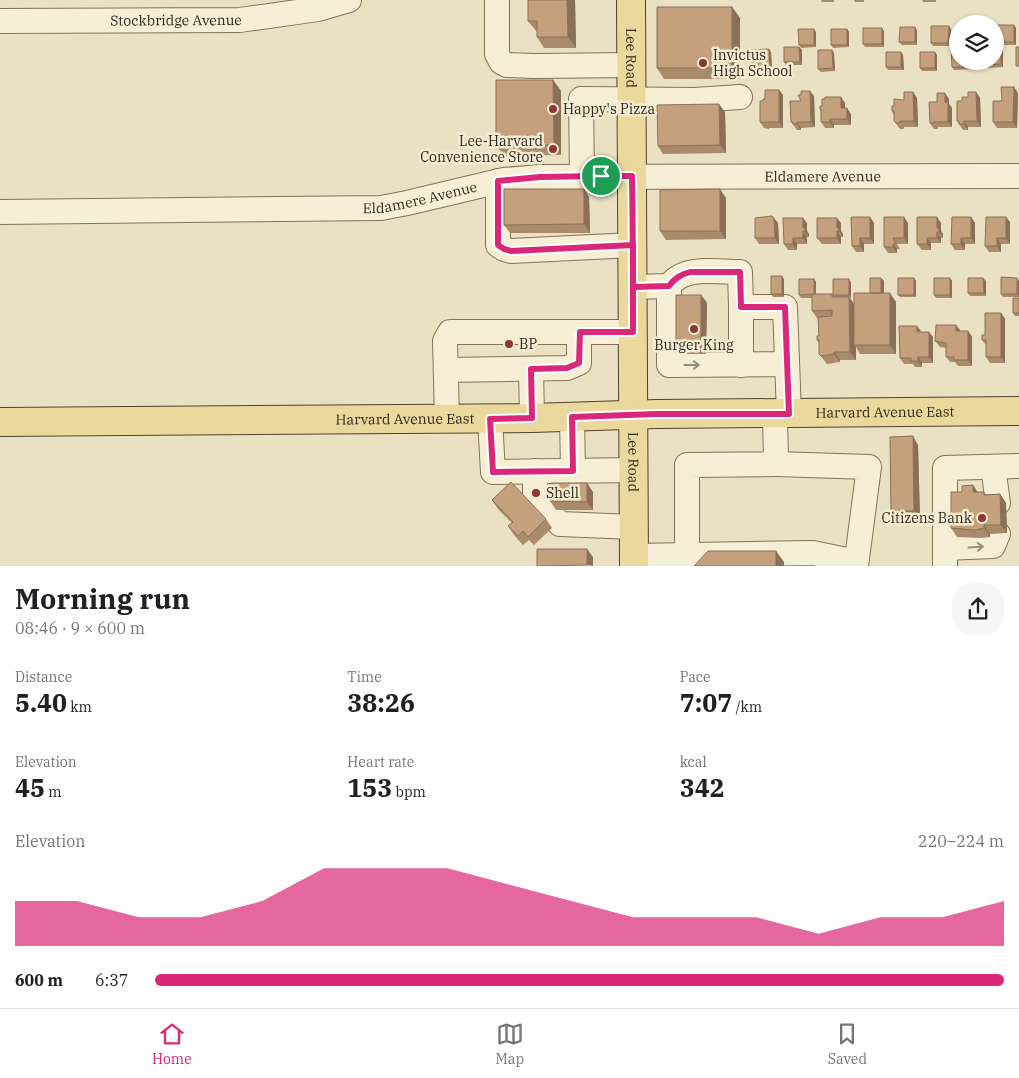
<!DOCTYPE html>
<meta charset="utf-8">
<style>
:root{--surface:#fff;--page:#f6f6f6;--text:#202124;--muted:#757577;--line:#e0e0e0;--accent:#db2777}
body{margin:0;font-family:"IBM Plex Serif",serif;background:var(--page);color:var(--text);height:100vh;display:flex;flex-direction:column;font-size:19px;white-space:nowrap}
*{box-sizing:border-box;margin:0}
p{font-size:16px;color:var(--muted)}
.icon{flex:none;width:28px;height:28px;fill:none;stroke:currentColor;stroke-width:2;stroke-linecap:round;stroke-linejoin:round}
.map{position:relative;height:566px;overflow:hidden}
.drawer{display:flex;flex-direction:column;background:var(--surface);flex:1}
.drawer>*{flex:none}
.buttons{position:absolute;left:949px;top:15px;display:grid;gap:10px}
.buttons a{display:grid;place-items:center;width:55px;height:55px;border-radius:50%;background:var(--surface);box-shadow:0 1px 4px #0004;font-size:25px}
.pin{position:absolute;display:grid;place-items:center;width:42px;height:42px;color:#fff;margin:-21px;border:2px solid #fff;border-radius:50%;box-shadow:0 1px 5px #0007}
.round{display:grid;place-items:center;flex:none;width:52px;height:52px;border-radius:20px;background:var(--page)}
.summary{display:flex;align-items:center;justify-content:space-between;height:85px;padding:0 15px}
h1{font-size:28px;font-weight:700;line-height:38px}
.figures{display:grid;grid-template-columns:repeat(3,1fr);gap:8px;height:85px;padding:5px 15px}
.figures div{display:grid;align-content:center}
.figures b{font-size:25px;font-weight:700}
.figures small{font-size:14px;font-weight:400}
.figures p{font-size:14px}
.chart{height:140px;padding:10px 15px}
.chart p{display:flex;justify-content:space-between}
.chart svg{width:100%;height:90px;margin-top:5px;fill:var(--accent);opacity:.7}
ul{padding:0 15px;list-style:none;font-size:16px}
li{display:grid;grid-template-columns:80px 60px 1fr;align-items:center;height:38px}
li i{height:12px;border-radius:6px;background:var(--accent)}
.menu{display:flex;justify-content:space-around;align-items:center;height:70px;border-top:1px solid var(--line);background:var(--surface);font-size:14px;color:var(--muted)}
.menu a{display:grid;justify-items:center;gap:2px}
.menu .current{color:var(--accent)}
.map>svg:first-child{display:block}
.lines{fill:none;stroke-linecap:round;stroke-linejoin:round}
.minor-casing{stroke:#83735b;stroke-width:26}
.major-casing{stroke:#51412f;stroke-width:30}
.minor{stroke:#f6eed5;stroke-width:24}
.major{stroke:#ead89d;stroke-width:28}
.wall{fill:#a98a6b}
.shaded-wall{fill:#8a7057}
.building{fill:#c5a07c;stroke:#8a7057}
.oneway{stroke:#958c7a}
.route-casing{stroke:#fff;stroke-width:10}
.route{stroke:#db2777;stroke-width:6}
.poi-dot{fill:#8c3730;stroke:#f2ebd2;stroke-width:2}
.labels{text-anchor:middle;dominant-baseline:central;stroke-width:5;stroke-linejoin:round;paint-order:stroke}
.street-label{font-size:14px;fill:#342a1e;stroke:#f2ebd2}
.poi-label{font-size:14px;fill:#342a1e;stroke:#f2ebd2;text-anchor:start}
</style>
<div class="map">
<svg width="1019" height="566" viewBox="0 0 1019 566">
<rect width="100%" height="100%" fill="#eae1c3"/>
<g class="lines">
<g class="minor-casing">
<g id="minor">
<path d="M497,0V54L501,62L507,65L534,66L632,65"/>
<path id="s1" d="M0,21L240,20L318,9L349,0"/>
<path d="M582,177L581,99L695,100L740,97"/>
<path d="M498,181V245L504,249L511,251L633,245"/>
<path id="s2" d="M0,212L381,208L407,203L504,180L540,177L1019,176"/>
<path d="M633,287L669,286"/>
<path d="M741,307V365"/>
<path d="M787,364L669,365V286C684,265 716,272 740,272L741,307H785L789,414"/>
<path d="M531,369L532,418"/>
<path d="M446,370L567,368L579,363V332"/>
<path d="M572,417L573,471"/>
<path d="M447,419L445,341L450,332H633"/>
<path d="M490,419L493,472L634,470"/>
<path d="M776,464L869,467L856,566"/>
<path d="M993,467L998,503"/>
<path d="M535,471V496L560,524L634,527"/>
<path d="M945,548L993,546L998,534"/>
<path d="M634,556L813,553L856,562"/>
<path d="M687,566V465L776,464L775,414"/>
<path d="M945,566V468L1019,466"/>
</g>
</g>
<g class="major-casing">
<g id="major">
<path id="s3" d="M631,0L634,566"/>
<path id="s4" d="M0,422L532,418L657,414L1019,411"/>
</g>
</g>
<use href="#minor" class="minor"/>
<use href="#major" class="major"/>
</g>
<path class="wall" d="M575,0L576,48H544L537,37V32L528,21Z
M821,0H834V2H822Z
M854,0H864V2H855Z
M922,0H936V2H923Z
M732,7L740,18V79H664L657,68Z
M915,27L917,30V45H902L899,42Z
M1016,28V45H1000L998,42Z
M847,29L849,32V47L833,48L831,45Z
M951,29V46H933L931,43Z
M884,31V47H865L863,44Z
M816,32V47L801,48L799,45Z
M799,47L802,50V65H786L784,62Z
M832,50L834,53L835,71L821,72L818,69Z
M1003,51V67L988,68L986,65Z
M771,52L772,71H753L751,68Z
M901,52L903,55L904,70H888L886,67Z
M937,55V71H922L920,68Z
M978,61V69L954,70L952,67Z
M553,80L561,91V155L504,156L496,145Z
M779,90L783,95V128H769V129L764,128L760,122L763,101Z
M913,92L917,98L918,127H904V129H900L894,121V115L892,111L894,106L904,100Z
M976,92L980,98L981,127H968V130H963L957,121L962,101L968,97Z
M1018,93L1017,128H997L993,122L1002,101Z
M814,96L815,127L801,128V130H797L791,122L801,101Z
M949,99V104L952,108V127H938V129H934L930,123L937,102Z
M845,103V108L851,114V125H834V128H825L821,122V112L820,109Z
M725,112L726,153L663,154L658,146Z
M584,189L589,197L590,233H510L504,225Z
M726,198V239L666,240L660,231Z
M971,217L975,223V244H965V250H955L951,244Z
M1006,217L1010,222V244H1001V252H989L985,246Z
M778,223L779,244H759L755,238Z
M807,223V231L809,234V237H807V244H797V250H788L784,244Z
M841,223V231L843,234V237H841V244H822L817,238Z
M874,223V244H864V252H856L852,246Z
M908,223V244H897L900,249H897V253H888L884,247Z
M941,223V231L943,234V238H941V243H931V250H922L917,244Z
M881,278L884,281V293L896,302V354H860L856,347V360H840V362L827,364L819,354V343L817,340L819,336L818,319L812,311V298H801L799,295L814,279L816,282V294H832L851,282V298H850L854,304L870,293Z
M914,278L916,281V297H900L898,295Z
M950,278L952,281V298H936L934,295Z
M1017,278L1019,297H1003L1001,294Z
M784,279V297H773L771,294Z
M986,281V296H970L968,293Z
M701,295L707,303L706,354H682L676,346Z
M1019,298V316H1015L1013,313Z
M1001,313L1005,319V363H990L986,357V345L982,340L985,335Z
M956,325L960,331H968L972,337V366H958L955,362H950L946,357V348L940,347L935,341Z
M921,332L933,337V363H922V367H915L913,364H904L900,358Z
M918,445L920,519L897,520L891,511Z
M593,492V510H556L550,501Z
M978,492L986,494H1000L1006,503L1007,533L990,534V537L981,538L957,537L951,528Z
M492,500L546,519L552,528L534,545L529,540L523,545L514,535L508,526L512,523L498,509Z"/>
<path class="shaded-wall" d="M567,0H575L576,48L568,37Z
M732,7L740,18V79L732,68Z
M1014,25L1016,28V45L1014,42Z
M949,26L951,29V46L948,43Z
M915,27L917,30V45L915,42Z
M882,28L884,31V47L882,44Z
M814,29L816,32V47L814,45Z
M847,29L849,32V47L847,45Z
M799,47L802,50V65L800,62Z
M1001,48L1003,51V67L1001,64Z
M769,49L771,52L772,71L770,68Z
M832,50L834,53L835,71L833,68Z
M901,52L903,55L904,70L901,67Z
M935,52L937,55V71L935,68Z
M976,61H978V69L976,67Z
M553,80L561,91V155L554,145Z
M1014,87L1018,93L1017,128L1013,122Z
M779,90L783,95V128L779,122Z
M810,91L814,96L815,127L811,122Z
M913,92L917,98L918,127L914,121Z
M976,92L980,98L981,127L977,121Z
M945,93L949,99V104L952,108V127L948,122L945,102Z
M841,97L845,103V114L841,108Z
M719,104L725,112L726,153L720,145Z
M847,108L851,114V125L847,119Z
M830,119L834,125V128L830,122Z
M964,121L968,127V130L964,124Z
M797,122L801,128V130L797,124Z
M584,189L589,197L590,233L584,224Z
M720,189L726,198V239L720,231Z
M870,217L874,223V244L870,238Z
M904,217L908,223V244L904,238Z
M937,217L941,223V231L943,234V238L937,228Z
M971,217L975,223V244L971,238Z
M1006,217L1010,222V244L1006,238Z
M774,218L778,223L779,244L775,238Z
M803,218L807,223V231L809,234V237L803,228Z
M837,218L841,223V231L843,234V237L837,228Z
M803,231L807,237V244L803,238Z
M837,231L841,237V244L837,238Z
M937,232L941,238V243L937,238Z
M793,238L797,244V250L793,244Z
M860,238L864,244V252L860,246Z
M927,238L931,243V250L927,244Z
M961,238L965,244V250L961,244Z
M997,238L1001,244V252L997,246Z
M893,244L897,249V253L893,247Z
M782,276L784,279V297L782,294Z
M881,278L884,281V297L881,294Z
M914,278L916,281V297L914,295Z
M950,278L952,281V298L950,295Z
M983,278L986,281V296L984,293Z
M1017,278L1019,281V297L1017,294Z
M814,279L816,282V298L814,295Z
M849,279L851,282V298L849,295Z
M890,293L896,302V354L890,345Z
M701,295L707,303L706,354L701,346Z
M849,297L855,305L854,345L856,347V360L850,352Z
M1001,313L1005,319V363L1001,357Z
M956,325L960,330V337L956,331Z
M917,326L921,331L917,332Z
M968,331L972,337V366L968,360Z
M929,332L933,337V363L929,357Z
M834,352L840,360V362L834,354Z
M918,357L922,363V367L918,361Z
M913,436L918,445L920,519L914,511Z
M587,483L593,492V510L587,502Z
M973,485L979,494L973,492Z
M1000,494L1006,503L1007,533L1001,525Z
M984,525L990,534V537L984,528Z
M587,549L593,557V566L587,565Z
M776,551L784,562V566H776Z"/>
<path class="building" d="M528,0H567L568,37H537V21H528Z
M657,7H732V68H657Z
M998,25H1014V42H998Z
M931,26H949L948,43H931Z
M900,27H915V42H899Z
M863,28H882V44H863Z
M798,29H814V45H799Z
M831,29H847V45H831Z
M784,47H799L800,62H784Z
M1016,47H1019V66H1016Z
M951,48H958V61H976V67H952Z
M1001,48V64L986,65V61H995V49Z
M769,49L770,68H751V50Z
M818,50H832L833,68L818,69Z
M886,52H901V67H886Z
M920,52H935V68H920Z
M496,80H553L554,145H496Z
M1001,87H1014L1013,122H993V101H1002Z
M765,90H779V122H765V123L760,122V101H763V99H765Z
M801,91H810L811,122H797V124H793V122H791L790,101H801L798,95H801Z
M904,92H913L914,121H900V123H896L894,121V111H892V106H894V99L904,100Z
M968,92H976L977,121H964V124H959V121H957V101H962V97H968Z
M937,93H945V102H948V122H934V123H930L929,102H937Z
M825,97H841V108H847V119H830V122H821V109H820V106H822V99H825Z
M719,104L720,145L658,146L657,105Z
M504,189H584V224L504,225Z
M720,189V231H660V190Z
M772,216L774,218L775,238H755V218Z
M851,217H870V238H860V246H852Z
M884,217H904V238H893L896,244H893V247H884Z
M917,217H937V228H939V232H937V238H927V244H917Z
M952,217H971V238H961V244H951Z
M986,217H1006V238H997V246H985Z
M783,218H803V228H805V231H803V238H793V244H784Z
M817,218H837V228H839V231H837V238H817Z
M771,276H782V294H771Z
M1001,277L1017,278V294H1001Z
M870,278H881V293H870Z
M898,278H914V295H898Z
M934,278H950V295H934Z
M968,278H983L984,293H968Z
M799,279H814V294L799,295Z
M833,279H849V295H833Z
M854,293H890V345H854Z
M812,294H832V297H849L850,352H834V354L821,356L819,354V340H817V336H819L818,317L832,316V310L812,311Z
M676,295H701V346H676Z
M1013,298H1019V313H1013Z
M985,313H1001V357H986V340H982V335H985Z
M936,325H956V331H968V360H954V357H946V343L935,341Z
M899,326H917V332H929V357H918V361H911V358H900Z
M913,436L914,511H891L890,437Z
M511,482L546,519L528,537L523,531L518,536L508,526L513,522L492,500Z
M551,483H587V502L550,501Z
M973,485V492H984V495L1000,494L1001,525H984V528L975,530L951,528V492H962V486Z
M537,549H587V565L537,566Z
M708,551H776V566H694Z"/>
<defs><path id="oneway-shaft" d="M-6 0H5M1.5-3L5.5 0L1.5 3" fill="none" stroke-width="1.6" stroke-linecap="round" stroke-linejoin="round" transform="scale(1.25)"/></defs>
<g class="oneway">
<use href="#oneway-shaft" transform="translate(692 365)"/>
<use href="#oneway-shaft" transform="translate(976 547) rotate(-3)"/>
</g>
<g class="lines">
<g class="route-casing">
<path id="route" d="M601,176H632C633,228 633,280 633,332H580L579,363L567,368L531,369L532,418L490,419L493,472L573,471L572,417L656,414H789L785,307H741L740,272H690C680,275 675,278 669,286L633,287V245L511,251L504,249L498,245V181L540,177L601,176"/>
</g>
<use href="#route" class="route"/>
</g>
<g class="poi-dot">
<circle cx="703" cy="63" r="5"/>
<circle cx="553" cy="109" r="5"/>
<circle cx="553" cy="149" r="5"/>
<circle cx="694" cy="329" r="5"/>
<circle cx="509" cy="344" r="5"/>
<circle cx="536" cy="493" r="5"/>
<circle cx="982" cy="518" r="5"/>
</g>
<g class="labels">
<g class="street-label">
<text stroke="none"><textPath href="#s1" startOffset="176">Stockbridge Avenue</textPath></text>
<text stroke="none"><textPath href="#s3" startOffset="58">Lee Road</textPath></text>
<text stroke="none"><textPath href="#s2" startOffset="826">Eldamere Avenue</textPath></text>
<text stroke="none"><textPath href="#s2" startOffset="421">Eldamere Avenue</textPath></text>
<text stroke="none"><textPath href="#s4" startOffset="885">Harvard Avenue East</textPath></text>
<text stroke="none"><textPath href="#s4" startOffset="405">Harvard Avenue East</textPath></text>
<text stroke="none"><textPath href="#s3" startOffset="462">Lee Road</textPath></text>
</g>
<g class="poi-label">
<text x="713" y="55">Invictus<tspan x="713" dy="16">High School</tspan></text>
<text x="563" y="109">Happy's Pizza</text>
<text x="543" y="141" text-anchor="end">Lee-Harvard<tspan x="543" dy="16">Convenience Store</tspan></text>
<text x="519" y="344">BP</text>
<text x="694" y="345" text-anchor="middle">Burger King</text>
<text x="546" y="493">Shell</text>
<text x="972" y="518" text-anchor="end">Citizens Bank</text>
</g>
</g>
</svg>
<div class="buttons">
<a><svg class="icon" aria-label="layers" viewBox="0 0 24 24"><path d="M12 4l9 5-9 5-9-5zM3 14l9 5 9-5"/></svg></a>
</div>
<div class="pin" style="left:601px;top:176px;background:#1e9e55"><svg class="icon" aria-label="arrive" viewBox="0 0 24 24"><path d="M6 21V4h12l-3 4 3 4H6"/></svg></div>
</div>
<section class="drawer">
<div class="summary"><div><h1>Morning run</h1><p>08:46 · 9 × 600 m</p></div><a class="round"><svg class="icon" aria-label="share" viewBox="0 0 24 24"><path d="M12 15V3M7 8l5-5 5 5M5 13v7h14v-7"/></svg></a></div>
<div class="figures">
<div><p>Distance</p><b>5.40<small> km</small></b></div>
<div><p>Time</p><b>38:26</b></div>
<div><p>Pace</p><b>7:07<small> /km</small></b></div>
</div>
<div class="figures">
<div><p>Elevation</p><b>45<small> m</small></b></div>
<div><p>Heart rate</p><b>153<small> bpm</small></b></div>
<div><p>kcal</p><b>342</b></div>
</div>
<div class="chart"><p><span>Elevation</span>220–224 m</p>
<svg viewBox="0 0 160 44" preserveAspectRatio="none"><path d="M0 44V22L10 22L20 30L30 30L40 22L50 6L60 6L70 6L80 14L90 22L100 30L110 30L120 30L130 38L140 30L150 30L160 22V44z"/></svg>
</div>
<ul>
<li><b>600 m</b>6:37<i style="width:100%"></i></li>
</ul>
</section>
<nav class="menu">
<a class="current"><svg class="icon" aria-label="home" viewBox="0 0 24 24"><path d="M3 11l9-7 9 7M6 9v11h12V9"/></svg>Home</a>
<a><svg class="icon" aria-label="map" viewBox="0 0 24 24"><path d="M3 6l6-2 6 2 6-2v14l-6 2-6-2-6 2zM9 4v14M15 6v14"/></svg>Map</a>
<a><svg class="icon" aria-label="saved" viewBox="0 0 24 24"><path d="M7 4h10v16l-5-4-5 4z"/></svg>Saved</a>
</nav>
